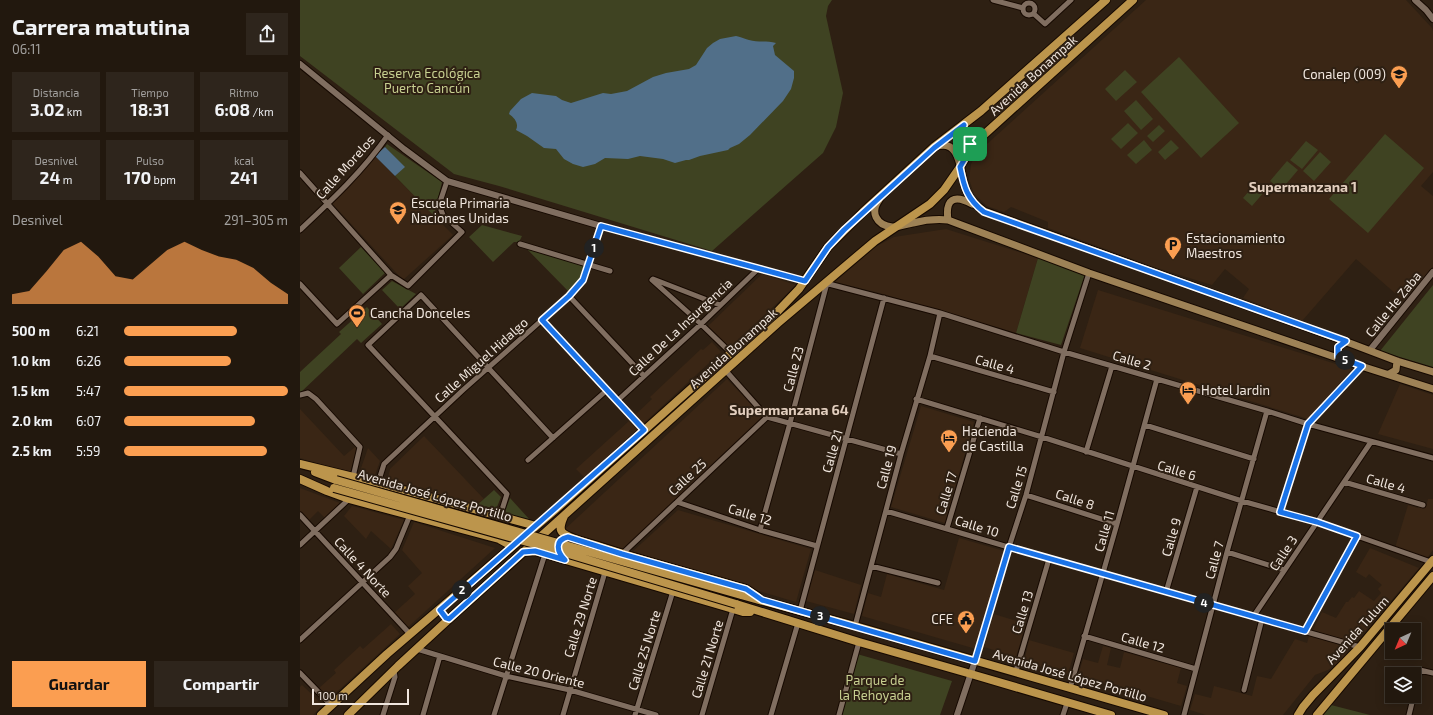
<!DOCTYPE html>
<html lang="es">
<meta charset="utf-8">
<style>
:root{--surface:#22180e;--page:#2e251c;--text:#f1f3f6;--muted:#a2a09e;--line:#3f372e;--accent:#fb9e51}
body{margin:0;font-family:"Exo 2",sans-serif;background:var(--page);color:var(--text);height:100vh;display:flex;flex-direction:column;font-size:15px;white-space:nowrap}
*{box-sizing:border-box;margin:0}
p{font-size:13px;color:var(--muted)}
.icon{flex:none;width:22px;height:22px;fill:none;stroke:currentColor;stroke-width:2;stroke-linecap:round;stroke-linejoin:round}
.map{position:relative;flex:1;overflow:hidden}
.side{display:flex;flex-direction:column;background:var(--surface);width:300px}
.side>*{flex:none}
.needle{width:26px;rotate:224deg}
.controls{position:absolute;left:1085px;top:623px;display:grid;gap:8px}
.controls a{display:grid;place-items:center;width:36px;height:36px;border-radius:0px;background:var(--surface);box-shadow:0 2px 10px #0003,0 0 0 1px var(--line);font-size:20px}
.scale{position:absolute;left:12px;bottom:10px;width:97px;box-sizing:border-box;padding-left:4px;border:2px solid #f0e6de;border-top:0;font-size:11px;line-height:14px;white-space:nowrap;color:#f0e6de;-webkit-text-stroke:3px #2e2013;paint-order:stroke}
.pin{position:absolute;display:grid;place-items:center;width:34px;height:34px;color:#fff;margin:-17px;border-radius:8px;box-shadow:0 2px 6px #0006}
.km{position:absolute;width:20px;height:20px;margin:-10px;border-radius:50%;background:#222;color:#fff;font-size:11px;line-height:20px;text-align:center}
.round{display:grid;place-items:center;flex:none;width:42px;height:42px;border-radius:0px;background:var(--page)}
.summary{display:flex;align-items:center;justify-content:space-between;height:68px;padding:0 12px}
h1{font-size:22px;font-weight:700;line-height:30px}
.metrics{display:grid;grid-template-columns:repeat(3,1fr);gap:6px;height:68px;padding:4px 12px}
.metrics div{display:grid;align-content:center;border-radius:0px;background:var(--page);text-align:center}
.metrics b{font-size:17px;font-weight:700}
.metrics small{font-size:11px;font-weight:400}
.metrics p{font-size:11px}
.chart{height:112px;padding:8px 12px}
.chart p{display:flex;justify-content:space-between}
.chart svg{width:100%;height:72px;margin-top:4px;fill:var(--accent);opacity:.7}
.action{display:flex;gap:8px;margin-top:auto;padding:8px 12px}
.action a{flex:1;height:46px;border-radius:0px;background:var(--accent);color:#111;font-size:16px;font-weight:700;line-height:46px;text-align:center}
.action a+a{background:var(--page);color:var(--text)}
ul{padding:0 12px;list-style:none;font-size:13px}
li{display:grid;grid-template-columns:64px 48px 1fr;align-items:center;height:30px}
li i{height:10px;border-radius:5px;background:var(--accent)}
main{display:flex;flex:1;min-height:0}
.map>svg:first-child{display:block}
.built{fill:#3a2615}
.green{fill:#3f4322}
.water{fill:#516f89}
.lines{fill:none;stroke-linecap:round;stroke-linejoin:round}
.minor-casing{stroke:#160901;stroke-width:7}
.tertiary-casing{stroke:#160901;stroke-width:8}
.secondary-casing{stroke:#160901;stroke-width:9}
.primary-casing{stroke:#160901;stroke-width:10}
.minor{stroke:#806e60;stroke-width:5}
.tertiary{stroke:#806e60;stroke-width:6}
.secondary{stroke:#9e8256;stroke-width:7}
.primary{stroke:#bc954c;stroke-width:8}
.primary-bridge-casing{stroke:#160901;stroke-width:10;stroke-linecap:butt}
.primary-bridge{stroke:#bc954c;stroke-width:8}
.route-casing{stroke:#fff;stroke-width:8}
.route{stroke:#1a73e8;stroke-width:5}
.labels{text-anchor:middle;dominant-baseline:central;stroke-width:4;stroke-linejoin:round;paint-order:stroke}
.park-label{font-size:13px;fill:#c7cf90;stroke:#2e2013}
.poi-label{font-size:13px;fill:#f0e6de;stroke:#2e2013;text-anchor:start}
.street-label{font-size:13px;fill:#f0e6de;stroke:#2e2013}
.neighbourhood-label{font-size:14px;font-weight:bold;fill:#e2cebe;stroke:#2e2013}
</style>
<main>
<section class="side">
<div class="summary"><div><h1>Carrera matutina</h1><p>06:11</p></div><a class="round"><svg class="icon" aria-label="share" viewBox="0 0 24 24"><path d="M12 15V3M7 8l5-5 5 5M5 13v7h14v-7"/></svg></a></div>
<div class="metrics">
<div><p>Distancia</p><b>3.02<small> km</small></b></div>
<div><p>Tiempo</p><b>18:31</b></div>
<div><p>Ritmo</p><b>6:08<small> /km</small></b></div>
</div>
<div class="metrics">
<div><p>Desnivel</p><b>24<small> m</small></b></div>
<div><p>Pulso</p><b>170<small> bpm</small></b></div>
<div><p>kcal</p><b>241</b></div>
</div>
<div class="chart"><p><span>Desnivel</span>291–305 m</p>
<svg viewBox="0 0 160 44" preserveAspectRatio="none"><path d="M0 44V38L10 36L20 24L30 11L40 6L50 15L60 27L70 29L80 20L90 11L100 6L110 11L120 15L130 17L140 22L150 31L160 38V44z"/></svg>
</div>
<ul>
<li><b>500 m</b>6:21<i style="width:69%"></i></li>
<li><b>1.0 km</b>6:26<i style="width:65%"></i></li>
<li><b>1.5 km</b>5:47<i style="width:100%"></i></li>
<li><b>2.0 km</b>6:07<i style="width:80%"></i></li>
<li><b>2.5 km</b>5:59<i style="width:87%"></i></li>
</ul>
<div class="action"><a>Guardar</a><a>Compartir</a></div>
</section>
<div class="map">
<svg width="1133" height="715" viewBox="0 0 1133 715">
<rect width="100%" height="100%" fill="#2e2013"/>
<path class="built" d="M846,0H1106L1132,28L1133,31V172L1121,186L1133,196V267L1104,301L1056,259L1002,321L943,298L949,289L925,269L912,285L857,268L748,228V222L711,207L704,212L687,206L674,194L669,179L671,164L677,153Z
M75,156L153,235L103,280L29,200Z
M646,229L738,258L716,333L579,293L535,282L575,247L594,237Z
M462,274L496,285L429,349L408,326Z
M798,290L1052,369L1008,419L780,348Z
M412,342L421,352L343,424L335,415L352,399L350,397L401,349L403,350Z
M427,379L463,417L321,552L264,530Z
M1100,384L1133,395V449L1078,434Z
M621,406L674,422L645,523L591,507Z
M0,409L44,456L55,447L57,449L50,473L0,458Z
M329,421L337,430L285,478L276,469Z
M124,436L184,499L176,506L87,481L90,469Z
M68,448L80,461L74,478L59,474Z
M0,488L40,503L25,518L18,511L8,521L0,513Z
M1128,499H1133V550L1127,558L1095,548L1108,505L1118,508L1120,505L1126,507Z
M52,506L104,520L91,549L71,531L66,539L44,516Z
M378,510L511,549L496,602L331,553Z
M114,522L195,548L107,628L94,613L115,594L108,586L122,573L102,550Z
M659,538L704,551L676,649L562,616L568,593L581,597L587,574L644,590Z
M1070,548L1119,568L1055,643L1013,630L1022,612L1036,618L1046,602H1048L1052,597L1054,598L1059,591L1074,601L1081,593L1078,589L1082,585L1069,574L1066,578L1056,572Z
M515,570L561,585L554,614L506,601Z
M694,614L726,624L716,657L684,647Z
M91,624L100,634L29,699L19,688L36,673L34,670L60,646L63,649Z
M1009,636L1050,648L1043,659L1028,670L1015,675L983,715H906L890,710L895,694L911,698L914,686L952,696L957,676L971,679L995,639L1007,643Z
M729,640L774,653L768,674L724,662Z
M803,646L811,648L807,665L820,668L824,652L881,668L877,683L887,686L881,706L778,676L783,659L798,663Z
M2,685L23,705L13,715H0V687Z"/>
<path class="green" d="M0,0H532L528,6L526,16L543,93L536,127L523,153L412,251L199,186L154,174L0,56Z
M879,57L939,123L901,158L841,92Z
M825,70L837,82L816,101L805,89Z
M836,100L853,119L841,130L824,111Z
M828,123L838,133L821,149L811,139Z
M859,125L865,131L853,142L847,136Z
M1085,134L1124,168L1068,233L1029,199Z
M844,140L852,150L836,164L827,155Z
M871,140L879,148L865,160L858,152Z
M1006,141L1018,150L1002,169L990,160Z
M87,144L142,182L134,216L95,176L104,167L85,147Z
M1020,152L1031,162L1014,181L1003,171Z
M987,161L998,170L981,190L970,181Z
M956,183L965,191L952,206L943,198Z
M182,225L222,236L219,242H214L193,262L169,237Z
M224,246L284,266L279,279L268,291Z
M61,247L85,273L63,294L39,268Z
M738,258L785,274L761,345L716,333Z
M92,281L116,294L100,309L82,290Z
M1133,285V367L1080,351Z
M67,307L82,324L61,343L57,339L0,393V372L41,334L39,332Z
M194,490L201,497L195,512L176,506Z
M210,498L230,520L204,514Z
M557,654L652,681L640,715H537Z
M1031,705L1070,715H1023Z"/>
<path class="water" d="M436,36C442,37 444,39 449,40C458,43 467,40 476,43L473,46L475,55L494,71V78L491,89L483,101L450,135L439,144L430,148L428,150L400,156L389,160H386L375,163L363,159L340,156L328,159L305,158L295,164L283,167L273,164L264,159L256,149L244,148L227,136L216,130C219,124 215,118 209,114L210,111L221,99L232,93L256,96L262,100L271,103L303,93L311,94L327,91L353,77L366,73L389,69L396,65L407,48L413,43L420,39Z
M85,147L105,167L95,176L75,156Z"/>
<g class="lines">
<g class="minor-casing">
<path id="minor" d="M693,0L723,8
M723 9a6 6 0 1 1 12 0a6 6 0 1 1-12 0Z
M734,14L745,24L771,0
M0,173L91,275L108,286L162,232L143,215L139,205L147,181
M0,230C32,200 63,171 88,135
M220,244L310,271
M525,283L640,313L764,352L967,411L1008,424L1133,458
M0,284L37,324L91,275
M269,296L344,376
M420,305L353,279L352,280L401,324L431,353
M242,320L344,430
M630,356L754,392
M426,371L467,417L601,454
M0,395L8,393L16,399L60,447L53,477
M616,399L742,437L942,501L1017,522L1131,562
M317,401L401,324L459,268
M845,425L954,459
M786,452L812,366
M228,460L307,390
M1044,482L1123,505
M78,483L84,464L163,390L269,296L283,280L301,226
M726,495L817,524
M377,502L460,530L517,546
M586,511L749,559L1060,647
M980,512L1008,424L1061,366
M0,515L110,634
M200,516L207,494L68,345L121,295L253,438
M647,528L680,418
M460,530L490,423L527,283
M0,545L49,499
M927,552L984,570
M322,554L467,417
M571,566L638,583
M866,592L897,487
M500,611L584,298
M953,617L1071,442
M555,626L601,454L630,356L640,313
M1005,631L1057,536
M784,636L896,669
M0,640L90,557L96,549L110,515
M117,649L206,676L270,690L356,715
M675,661L709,547L726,495L764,352L789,273
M716,671L749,559
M0,673L31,705
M770,688L817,524L857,379
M944,690L962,619
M83,715L95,677L94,670
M123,715L140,656
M194,715L245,554
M263,715L305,572
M335,715L373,591
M402,715L433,609
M471,715L498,623
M539,715L559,642
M763,715L767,703
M884,715L927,552L967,411
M1109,715L1120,670L1133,673"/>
</g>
<g class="tertiary-casing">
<path id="tertiary" d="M1115,0L1126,10L1133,19
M0,64L104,149L147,181L301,226L505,281
M1070,350L1133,272
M657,715L675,661"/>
</g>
<g class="secondary-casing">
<path id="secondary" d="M635,147C661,137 660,172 665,187C668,198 675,205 684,211L1039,339L1097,361L1133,372
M579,200C570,212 576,225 592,227C599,227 606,224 613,223C625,220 637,219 648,220L789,273L1061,366L1133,389
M648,220C645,199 654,194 672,204
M1038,357V347L1046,341
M1089,374L1096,370L1097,361"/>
</g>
<g class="primary-casing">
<path id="primary" d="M664,126L660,133L663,140L670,144L677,141
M0,464L78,483L236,526
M15,472L36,480
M0,479L27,491L49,499L199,539L208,544L210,548
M264,516C262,521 258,529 263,533C270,539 289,543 298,546C347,562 397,575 446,589L458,597
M223,552L235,551L433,609L443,612H450
M441,595L555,626L864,715
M436,604L559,642L671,674L811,715
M21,715L87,654L255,510L478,311L499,289L528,247L563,212L634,147L681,111L806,0
M48,715L98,666L149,619L478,323L575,241L630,204L644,190L660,167L671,148L677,141L833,0
M998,715L1003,707L1013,695L1060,647L1133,560
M1017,715L1133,576"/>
</g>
<use href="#minor" class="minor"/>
<use href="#tertiary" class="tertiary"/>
<use href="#secondary" class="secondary"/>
<use href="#primary" class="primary"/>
<g class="primary-bridge-casing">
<path id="primary-bridge" d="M36,480L441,595
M34,488L245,547L436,604"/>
</g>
<use href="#primary-bridge" class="primary-bridge"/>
</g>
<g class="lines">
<g class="route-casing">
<path id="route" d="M664,125L660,133L663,140L670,144L677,141L671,148L660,167C664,187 667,199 684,212L1046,341L1038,347V357L1062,366L1008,424L980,512L1017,522L1057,536L1005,631L709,547L675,661L462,600L446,589L322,554L268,537C254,540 257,552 265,560L235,551L223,552L149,619L146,618L140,610L344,430L242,320L269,296L283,280L301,226L505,281L528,247L544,230L634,148Z"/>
</g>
<use href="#route" class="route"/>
</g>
<defs>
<g id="school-pin" transform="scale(0.9)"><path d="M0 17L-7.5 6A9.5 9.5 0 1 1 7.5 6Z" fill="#fb9e51" stroke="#2e2013"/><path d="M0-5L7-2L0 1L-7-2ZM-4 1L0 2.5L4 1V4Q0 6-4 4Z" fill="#111"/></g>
<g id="parking-pin" transform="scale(0.9)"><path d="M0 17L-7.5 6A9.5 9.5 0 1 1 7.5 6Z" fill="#fb9e51" stroke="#2e2013"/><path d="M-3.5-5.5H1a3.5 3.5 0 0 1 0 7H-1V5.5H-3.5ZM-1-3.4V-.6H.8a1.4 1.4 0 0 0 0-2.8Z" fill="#111"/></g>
<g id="stadium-pin" transform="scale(0.9)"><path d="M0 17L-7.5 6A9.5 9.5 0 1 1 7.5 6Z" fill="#fb9e51" stroke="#2e2013"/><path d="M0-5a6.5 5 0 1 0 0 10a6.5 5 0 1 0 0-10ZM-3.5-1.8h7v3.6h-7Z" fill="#111"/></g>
<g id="hotel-pin" transform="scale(0.9)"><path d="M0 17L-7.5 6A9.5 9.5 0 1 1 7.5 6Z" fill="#fb9e51" stroke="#2e2013"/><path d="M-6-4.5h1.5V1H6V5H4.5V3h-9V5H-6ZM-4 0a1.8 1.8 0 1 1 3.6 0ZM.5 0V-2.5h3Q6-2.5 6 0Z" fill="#111"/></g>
<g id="civic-pin" transform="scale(0.9)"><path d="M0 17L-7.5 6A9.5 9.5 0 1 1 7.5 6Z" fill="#fb9e51" stroke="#2e2013"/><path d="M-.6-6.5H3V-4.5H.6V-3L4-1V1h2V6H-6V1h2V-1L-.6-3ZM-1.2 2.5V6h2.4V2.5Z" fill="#111"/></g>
</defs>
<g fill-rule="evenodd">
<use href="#school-pin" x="1099" y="74"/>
<use href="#school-pin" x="98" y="210"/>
<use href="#parking-pin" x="873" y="245"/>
<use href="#stadium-pin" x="57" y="313"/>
<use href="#hotel-pin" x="888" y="390"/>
<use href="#hotel-pin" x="649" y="438"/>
<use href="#civic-pin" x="666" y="619"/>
</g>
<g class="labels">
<g class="park-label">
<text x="127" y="73">Reserva Ecológica<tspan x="127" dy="15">Puerto Cancún</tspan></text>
<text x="575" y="680">Parque de<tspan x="575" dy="15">la Rehoyada</tspan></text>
</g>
<g class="poi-label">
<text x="1086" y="74" text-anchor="end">Conalep (009)</text>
<text x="111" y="203">Escuela Primaria<tspan x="111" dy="15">Naciones Unidas</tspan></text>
<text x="886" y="238">Estacionamiento<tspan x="886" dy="15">Maestros</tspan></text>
<text x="70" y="313">Cancha Donceles</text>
<text x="901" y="390">Hotel Jardin</text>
<text x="662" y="431">Hacienda<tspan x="662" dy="15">de Castilla</tspan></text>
<text x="653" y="619" text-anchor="end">CFE</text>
</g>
<g class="street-label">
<text transform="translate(733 75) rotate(-42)">Avenida Bonampak</text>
<text transform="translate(45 167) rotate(-48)">Calle Morelos</text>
<text transform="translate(1093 304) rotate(-51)">Calle He Zaba</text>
<text transform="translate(380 327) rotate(-43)">Calle De La Insurgencia</text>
<text transform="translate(433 348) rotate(-42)">Avenida Bonampak</text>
<text transform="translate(181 360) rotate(-42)">Calle Miguel Hidalgo</text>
<text transform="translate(832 360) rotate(16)">Calle 2</text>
<text transform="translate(695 364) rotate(16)">Calle 4</text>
<text transform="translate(493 369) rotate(-75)">Calle 23</text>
<text transform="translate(532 451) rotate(-74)">Calle 21</text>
<text transform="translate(586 467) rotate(-75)">Calle 19</text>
<text transform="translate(877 470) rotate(17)">Calle 6</text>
<text transform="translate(387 477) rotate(-43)">Calle 25</text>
<text transform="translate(1086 483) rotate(16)">Calle 4</text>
<text transform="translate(716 487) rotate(-73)">Calle 15</text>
<text transform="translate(646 493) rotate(-73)">Calle 17</text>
<text transform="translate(135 495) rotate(16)">Avenida José López Portillo</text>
<text transform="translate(775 499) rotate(18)">Calle 8</text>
<text transform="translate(450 514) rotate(17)">Calle 12</text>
<text transform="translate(677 526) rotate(17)">Calle 10</text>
<text transform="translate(804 531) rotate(-74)">Calle 11</text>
<text transform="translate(871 537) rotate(-74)">Calle 9</text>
<text transform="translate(983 553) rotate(-56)">Calle 3</text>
<text transform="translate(914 560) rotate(-75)">Calle 7</text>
<text transform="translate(63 567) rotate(47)">Calle 4 Norte</text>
<text transform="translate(722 612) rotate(-73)">Calle 13</text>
<text transform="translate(280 617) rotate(-73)">Calle 29 Norte</text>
<text transform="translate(1057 630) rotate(-48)">Avenida Tulum</text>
<text transform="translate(843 642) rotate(16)">Calle 12</text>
<text transform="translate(344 650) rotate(-73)">Calle 25 Norte</text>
<text transform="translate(407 659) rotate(-73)">Calle 21 Norte</text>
<text transform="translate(239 672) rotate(14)">Calle 20 Oriente</text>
<text transform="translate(770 675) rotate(16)">Avenida José López Portillo</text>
</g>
<g class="neighbourhood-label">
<text x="1003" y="186">Supermanzana 1</text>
<text x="489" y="409">Supermanzana 64</text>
</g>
</g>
</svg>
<div class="controls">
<a><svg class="needle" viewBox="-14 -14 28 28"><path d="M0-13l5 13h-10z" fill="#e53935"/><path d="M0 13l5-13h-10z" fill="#a2a09e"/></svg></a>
<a><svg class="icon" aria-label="layers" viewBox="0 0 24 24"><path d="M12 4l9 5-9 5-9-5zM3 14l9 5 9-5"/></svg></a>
</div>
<div class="scale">100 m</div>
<div class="pin" style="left:670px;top:144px;background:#1e9e55"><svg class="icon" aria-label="arrive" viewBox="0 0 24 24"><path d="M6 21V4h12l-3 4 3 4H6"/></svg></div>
<b class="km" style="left:294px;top:248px">1</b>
<b class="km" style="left:162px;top:590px">2</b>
<b class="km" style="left:520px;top:616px">3</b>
<b class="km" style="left:904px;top:603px">4</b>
<b class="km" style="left:1045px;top:360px">5</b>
</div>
</main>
